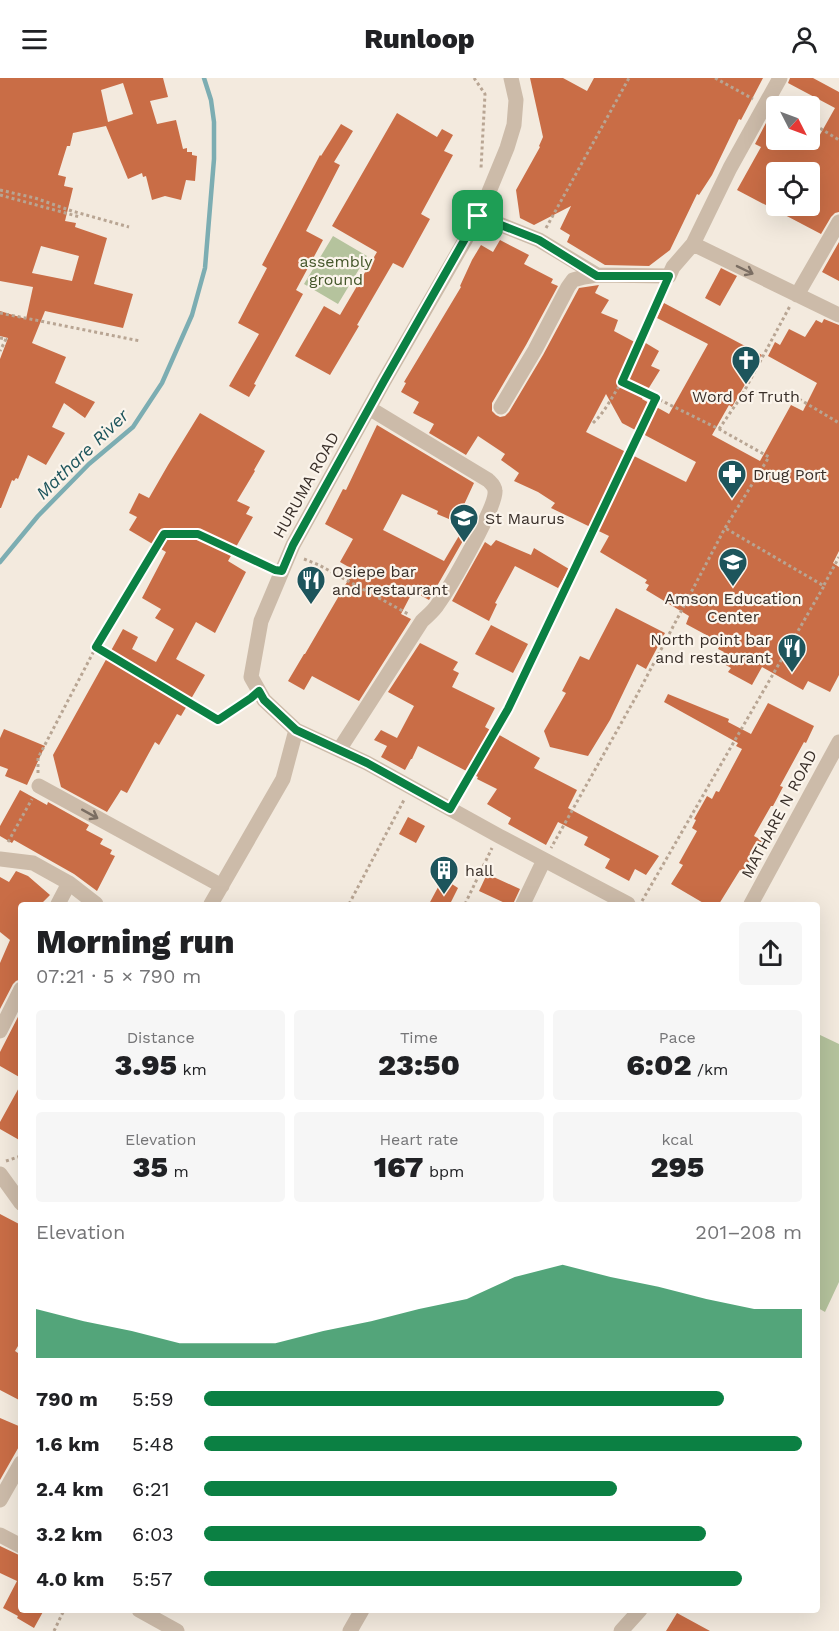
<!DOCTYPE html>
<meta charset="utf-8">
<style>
:root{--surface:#fff;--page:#f6f6f6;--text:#202124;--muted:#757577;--accent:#0b8043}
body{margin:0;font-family:"Work Sans",sans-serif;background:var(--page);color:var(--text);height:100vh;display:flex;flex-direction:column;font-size:22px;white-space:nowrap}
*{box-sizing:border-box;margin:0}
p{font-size:20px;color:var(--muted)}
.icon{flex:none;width:33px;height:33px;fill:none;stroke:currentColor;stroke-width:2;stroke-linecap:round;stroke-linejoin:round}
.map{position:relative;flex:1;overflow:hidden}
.panel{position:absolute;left:18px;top:824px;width:802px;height:711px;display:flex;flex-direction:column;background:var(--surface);border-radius:6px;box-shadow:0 6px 24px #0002}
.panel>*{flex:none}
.needle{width:39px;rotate:132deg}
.tools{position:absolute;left:766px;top:18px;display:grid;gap:12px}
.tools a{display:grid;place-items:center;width:54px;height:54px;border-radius:6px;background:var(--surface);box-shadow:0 6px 24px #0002;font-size:30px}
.pin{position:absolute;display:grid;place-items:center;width:51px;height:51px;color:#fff;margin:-26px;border-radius:12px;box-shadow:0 3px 9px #0006}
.round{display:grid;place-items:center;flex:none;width:63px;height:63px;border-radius:6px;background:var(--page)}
.head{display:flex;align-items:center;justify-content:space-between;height:102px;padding:0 18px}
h1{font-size:33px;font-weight:800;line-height:45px}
.stats{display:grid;grid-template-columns:repeat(3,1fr);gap:9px;height:102px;padding:6px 18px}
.stats div{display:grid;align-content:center;border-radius:6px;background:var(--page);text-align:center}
.stats b{font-size:30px;font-weight:800}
.stats small{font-size:16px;font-weight:400}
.stats p{font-size:16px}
.chart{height:168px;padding:12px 18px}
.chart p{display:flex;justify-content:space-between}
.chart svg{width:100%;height:108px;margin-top:6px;fill:var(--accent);opacity:.7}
ul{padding:0 18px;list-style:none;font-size:20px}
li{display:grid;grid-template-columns:96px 72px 1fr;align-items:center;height:45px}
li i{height:15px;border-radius:8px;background:var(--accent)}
header{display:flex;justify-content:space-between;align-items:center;height:78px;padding:0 18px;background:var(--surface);font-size:27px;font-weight:800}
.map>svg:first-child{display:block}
.green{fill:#b5c39d}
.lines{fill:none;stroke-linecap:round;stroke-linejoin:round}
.stream{stroke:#7cadb2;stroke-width:4.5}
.building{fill:#c96d46;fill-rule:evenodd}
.path{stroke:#b8a593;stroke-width:3;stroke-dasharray:3 3;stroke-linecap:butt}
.minor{stroke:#ccbba9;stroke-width:15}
.oneway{stroke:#7b6e63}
.route-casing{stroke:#fff;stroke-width:12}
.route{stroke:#0b8043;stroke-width:8}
.labels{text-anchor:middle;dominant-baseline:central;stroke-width:4.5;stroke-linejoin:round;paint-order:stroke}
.park-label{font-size:16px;fill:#46582c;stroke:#fbf4eb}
.poi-label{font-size:16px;fill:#392f29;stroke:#fbf4eb;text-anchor:start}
.street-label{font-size:16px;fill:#392f29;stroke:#fbf4eb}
.water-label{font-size:18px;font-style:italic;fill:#1d555c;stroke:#fbf4eb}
</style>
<header><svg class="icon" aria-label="menu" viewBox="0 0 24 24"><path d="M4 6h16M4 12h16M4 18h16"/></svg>Runloop<svg class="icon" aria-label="person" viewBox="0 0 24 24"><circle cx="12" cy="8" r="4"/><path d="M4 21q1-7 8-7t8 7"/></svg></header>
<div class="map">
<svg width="839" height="1553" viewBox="0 0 839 1553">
<rect width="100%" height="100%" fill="#f3eade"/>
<path class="green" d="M333,158L367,178L338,226L304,206Z
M818,956L839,966V1204L825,1234L818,1230Z"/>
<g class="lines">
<path class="stream" d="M0,484L38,438L89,386L133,349L162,305L192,237L205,190L214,81V44L211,22L204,0"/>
</g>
<path class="building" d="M0,0H163L168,19L150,23L157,46L176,42L183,71L187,70V74H192V77L197,78L195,103L186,102L181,122L165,118L152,122L146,98L143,99L142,95L128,101L106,48L73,55L70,68H67L58,97L66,99L64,108L73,110L65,143L76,145L75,149L107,160L94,206L133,216L123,250L45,233L32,265L66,279L55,305L95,324L85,340L64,325L52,349L65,355L46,387L28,377L18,401L16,400L14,403L12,402L1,430H0V281L8,260L0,258V233L26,241L33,209L0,203ZM123,5L133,36L108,44L101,12ZM41,168L79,178L72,203L32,195Z
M530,0H563L587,13L594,0H763L741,42L739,41L712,97L699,117L697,116L670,172L649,188L605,187L567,164L570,157L560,151L571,128L534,147L520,140L516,112L540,69L539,68L543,59Z
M790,0H813L839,14V134L835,135L831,139L821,156L737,112L761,69L755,66L767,43L777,49V62H817L835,30L788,5ZM777,94H810V128H777Z
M397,35L437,59L442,51L453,57L444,73L453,77L421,136L430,141L403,190L393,185L357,247L359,248L330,297L295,278L324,228L340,237L377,174L332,148Z
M341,46L353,53L334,84L340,87L306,153L323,162L296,212L303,216L254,306L256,307L249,319L229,308L259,256L238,245L267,190L262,187L320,77L321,78Z
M500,162L529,177L524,186L553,201L551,205L558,208L526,267L492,325V333L496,337L500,339L505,338L509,334L543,277L579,210L599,207L595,215L609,222L601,235L618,242L614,253L642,268L644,264L659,273L651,288L660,292L642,321L669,336L708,266L657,240L664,225L762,277L732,329L729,327L712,357L760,383L791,327L803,333L817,305L768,278L775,264L780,267L789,251L805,259L816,242L822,245L824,241L839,247V473L833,485L839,489V597L830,614L808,603L803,612L762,589L752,607L728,594L731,590L719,583L724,574L718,571L721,565L686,546L689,538L646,512L649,507L645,505L647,502L600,474L609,458L551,430L555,425L538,414L514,403L519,395L501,382L505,376L478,358L466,377L429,355L434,346L413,335L419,324L401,314L406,305L404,304L461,209L460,208L472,182L481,167L493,174ZM606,316L622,345L696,384L686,404L586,354Z
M839,164V203L822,194Z
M721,190L737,198L720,228L705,220Z
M200,335L265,373L254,392L255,393L237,423L250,429L246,436L253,439L228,483L246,494L215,555L196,544L176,581L205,597L181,638L177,636L159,667L155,664L127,715L121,712L107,734L61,709L53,677L123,551L138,559L132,571L156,584L174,551L155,540L161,531L142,520L166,474L129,452L137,439L129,435L139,415L149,420L168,387Z
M377,347L474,405L456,444L437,436L438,433L402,416L383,452L444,483L463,451L468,454L429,522L413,513L401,536L411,541L359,623L312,598L304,612L288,603L304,576H305L354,492L340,484L353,461L325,446L343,411L346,412Z
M496,462L531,477L534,470L569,491L558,510L515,488L495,525L497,526L489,543L452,523L485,464L491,468Z
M616,530L665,555L646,591L637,586L610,642L588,678L550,669L544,653L566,615L562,613L580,578L589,582Z
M491,547L528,566L513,595L475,576Z
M420,565L458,584L453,592L459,595L452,609L495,630L485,649L540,680L534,690L577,712L568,730L659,778L646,797L635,791L629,803L605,790L610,781L584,767L588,759L558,744L546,767L508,746L511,740L487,726L497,711L477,701L478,699L418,668L412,681H411L405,692L381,679L387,668L374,662L381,652L397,660L414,628L388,614Z
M668,616L729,641L728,644L751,656L768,625L814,648L806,665L804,664L780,708L783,709L773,728H771L755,756L754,758L763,763L743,794L740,792L719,826H705L671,806L683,787L679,785L697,753L692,750L696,742L694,741L707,718L712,721L716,713L719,714L742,671L736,668L738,665L664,624Z
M4,651L45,668L27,707L5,698L8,691L0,688V660Z
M20,712L47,727L48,724L89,747L86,752L103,761L100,766L112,772L110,776L115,778L97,813L74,796L14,762L12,765L0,758V748Z
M408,739L425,748L416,765L399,756Z
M16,793L28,798L50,817L41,826H21V901L16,903L13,906L0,931V885L10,862L0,854V799L9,804Z
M487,796L520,811L513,826H507L479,813Z
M443,800L458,810L450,826H429Z
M21,933V1000L0,988V974Z
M21,1006V1063L0,1051V1044Z
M0,1136L21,1147V1263L15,1273L21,1277V1323L0,1312Z
M0,1340L21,1349V1365L0,1402Z
M0,1468L21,1478V1533L22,1532H44L34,1550L17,1540L18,1538L3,1530L17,1503L0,1495Z
M677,1535L710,1553H666Z"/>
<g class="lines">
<path class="path" d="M474,0L485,16L481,90
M715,0L753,21
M810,44L839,62
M0,112L35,120L72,133L129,149
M0,117L80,139
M546,150L629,0
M0,235L140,263
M0,260L6,261L0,273
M622,304L656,320
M799,321L839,345
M593,345C606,333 612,318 622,304L662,213
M719,351L741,319L790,228
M304,481L319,487L410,537
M824,507L839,479
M96,569L217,642L248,622
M38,695V680L96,569L163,456H198L268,489
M457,719L508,631L656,320L719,351L769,379L725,450L637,617L551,770
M8,764L32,721
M642,823L824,508L725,450
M349,826L404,722
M465,826L492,770
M6,1083L21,1078
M54,1553L64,1532"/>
<path class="minor" d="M511,0L516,22L514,47L507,70L479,138L384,303L293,467L261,543L251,599L264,622L296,652L367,685L499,758L628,826
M479,138L539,162L597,197
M693,166L839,237
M797,217L839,144
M501,329L535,272L568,209L573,202L584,199L597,197L669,198L673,189L693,166L730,90L780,0
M339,672L422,543C427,538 434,533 438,526C449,511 497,428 495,413C495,408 491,405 488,402L369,330
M39,708L222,808
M0,781L33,785L69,805L96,826
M58,826L69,805
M211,826L283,701L296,652
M523,826L544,782
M751,826L839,664
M0,953L21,911
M0,1096L21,1125
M0,1422L21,1385
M0,1457L21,1468
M139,1532L177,1553
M350,1553L362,1532
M621,1553L640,1532"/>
</g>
<defs><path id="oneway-shaft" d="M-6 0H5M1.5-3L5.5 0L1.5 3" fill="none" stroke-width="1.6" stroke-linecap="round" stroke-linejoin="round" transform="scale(1.5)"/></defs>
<g class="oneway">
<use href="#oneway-shaft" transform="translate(745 192) rotate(26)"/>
<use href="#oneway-shaft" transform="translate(90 736) rotate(29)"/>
</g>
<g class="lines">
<g class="route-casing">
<path id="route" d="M478,138L539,162L597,198H669L622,304L656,320L654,324L508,631L450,731L367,685L296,652L264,622L259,613L251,620L218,642L96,569L164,456H198L275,492L282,493L293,467L384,303Z"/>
</g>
<use href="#route" class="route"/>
</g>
<defs>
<g id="church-pin" transform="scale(1.5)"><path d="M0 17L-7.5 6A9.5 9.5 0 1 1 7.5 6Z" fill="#1d555c" stroke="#fbf4eb"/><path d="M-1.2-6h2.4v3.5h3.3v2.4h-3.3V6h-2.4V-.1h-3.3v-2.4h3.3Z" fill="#fff"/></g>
<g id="pharmacy-pin" transform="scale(1.5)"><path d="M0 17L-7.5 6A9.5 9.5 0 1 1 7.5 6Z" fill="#1d555c" stroke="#fbf4eb"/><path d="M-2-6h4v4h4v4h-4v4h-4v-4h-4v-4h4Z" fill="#fff"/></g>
<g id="school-pin" transform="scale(1.5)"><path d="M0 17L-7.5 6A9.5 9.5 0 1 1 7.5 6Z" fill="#1d555c" stroke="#fbf4eb"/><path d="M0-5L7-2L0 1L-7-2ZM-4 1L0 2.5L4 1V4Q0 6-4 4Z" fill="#fff"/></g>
<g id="restaurant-pin" transform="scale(1.5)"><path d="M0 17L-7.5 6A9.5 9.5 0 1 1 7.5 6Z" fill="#1d555c" stroke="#fbf4eb"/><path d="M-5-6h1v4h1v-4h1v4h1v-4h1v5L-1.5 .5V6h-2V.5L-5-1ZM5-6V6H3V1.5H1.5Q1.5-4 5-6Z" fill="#fff"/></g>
<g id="building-pin" transform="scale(1.5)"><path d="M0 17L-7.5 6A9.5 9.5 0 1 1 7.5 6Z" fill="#1d555c" stroke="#fbf4eb"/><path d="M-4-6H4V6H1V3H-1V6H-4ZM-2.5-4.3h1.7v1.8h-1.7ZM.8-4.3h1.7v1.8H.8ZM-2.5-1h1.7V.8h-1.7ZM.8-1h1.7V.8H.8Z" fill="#fff"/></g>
</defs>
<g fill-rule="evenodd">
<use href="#church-pin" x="746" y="282"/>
<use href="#pharmacy-pin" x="732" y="396"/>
<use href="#school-pin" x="464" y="440"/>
<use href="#school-pin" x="733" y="484"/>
<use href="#restaurant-pin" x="311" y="502"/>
<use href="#restaurant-pin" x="792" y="570"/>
<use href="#building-pin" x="444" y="792"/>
</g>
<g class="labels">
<g class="park-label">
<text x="336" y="183">assembly<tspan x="336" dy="18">ground</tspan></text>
</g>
<g class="poi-label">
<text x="746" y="318" text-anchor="middle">Word of Truth</text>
<text x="753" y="396">Drug Port</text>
<text x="485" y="440">St Maurus</text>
<text x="332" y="493">Osiepe bar<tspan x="332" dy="18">and restaurant</tspan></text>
<text x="733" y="520" text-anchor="middle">Amson Education<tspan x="733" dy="18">Center</tspan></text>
<text x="771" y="561" text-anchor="end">North point bar<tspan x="771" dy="18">and restaurant</tspan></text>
<text x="465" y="792">hall</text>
</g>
<g class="street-label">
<text transform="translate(306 407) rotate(-61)">HURUMA ROAD</text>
<text transform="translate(779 736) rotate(-62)">MATHARE N ROAD</text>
</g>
<g class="water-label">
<text transform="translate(82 376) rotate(-44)">Mathare River</text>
</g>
</g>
</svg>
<div class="tools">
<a><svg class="needle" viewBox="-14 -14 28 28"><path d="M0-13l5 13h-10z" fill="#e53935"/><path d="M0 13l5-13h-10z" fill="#757577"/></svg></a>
<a><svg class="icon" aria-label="locate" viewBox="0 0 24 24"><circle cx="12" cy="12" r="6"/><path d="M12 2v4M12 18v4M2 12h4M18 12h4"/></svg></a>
</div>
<div class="pin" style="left:478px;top:138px;background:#1e9e55"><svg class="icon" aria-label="arrive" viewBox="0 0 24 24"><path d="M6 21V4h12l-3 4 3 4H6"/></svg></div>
<section class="panel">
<div class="head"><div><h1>Morning run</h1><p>07:21 · 5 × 790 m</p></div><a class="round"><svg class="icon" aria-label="share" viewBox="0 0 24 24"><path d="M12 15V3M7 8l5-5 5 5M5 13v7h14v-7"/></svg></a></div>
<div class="stats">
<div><p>Distance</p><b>3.95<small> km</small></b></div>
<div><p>Time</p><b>23:50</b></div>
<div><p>Pace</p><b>6:02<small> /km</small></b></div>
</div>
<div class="stats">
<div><p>Elevation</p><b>35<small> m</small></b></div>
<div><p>Heart rate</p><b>167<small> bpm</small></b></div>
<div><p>kcal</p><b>295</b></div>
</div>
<div class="chart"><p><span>Elevation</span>201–208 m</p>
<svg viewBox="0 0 160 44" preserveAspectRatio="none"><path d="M0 44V24L10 29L20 33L30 38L40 38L50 38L60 33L70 29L80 24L90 20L100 11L110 6L120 11L130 15L140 20L150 24L160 24V44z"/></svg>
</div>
<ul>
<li><b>790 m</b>5:59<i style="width:87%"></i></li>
<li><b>1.6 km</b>5:48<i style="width:100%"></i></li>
<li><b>2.4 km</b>6:21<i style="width:69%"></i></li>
<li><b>3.2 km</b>6:03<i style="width:84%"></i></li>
<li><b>4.0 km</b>5:57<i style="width:90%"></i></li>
</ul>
</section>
</div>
